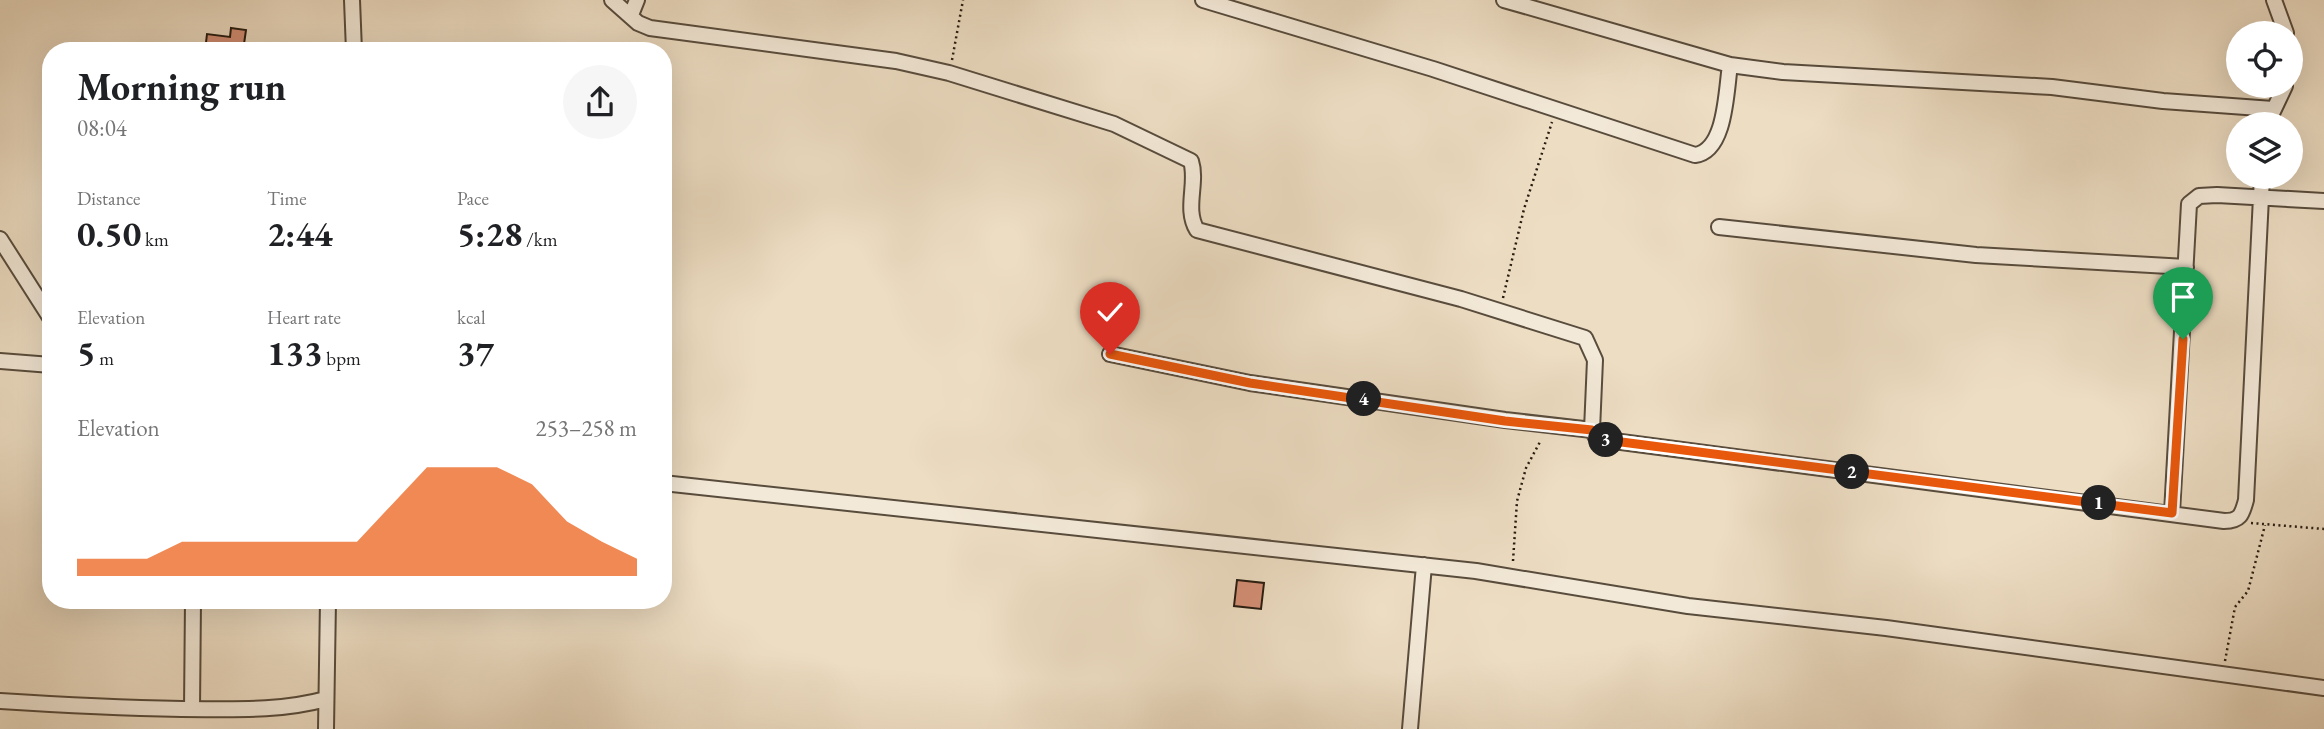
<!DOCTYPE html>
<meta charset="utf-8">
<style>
:root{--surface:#fff;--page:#f6f6f6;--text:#202124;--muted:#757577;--accent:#ea580c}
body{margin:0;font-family:"EB Garamond",serif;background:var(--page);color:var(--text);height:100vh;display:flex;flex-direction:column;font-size:26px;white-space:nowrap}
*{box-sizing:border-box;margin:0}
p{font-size:23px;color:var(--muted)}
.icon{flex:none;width:38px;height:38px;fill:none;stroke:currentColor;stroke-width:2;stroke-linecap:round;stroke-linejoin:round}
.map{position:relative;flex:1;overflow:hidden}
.details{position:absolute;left:42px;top:42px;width:630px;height:567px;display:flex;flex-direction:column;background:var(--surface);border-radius:28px;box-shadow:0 7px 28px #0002}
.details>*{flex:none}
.fabs{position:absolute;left:2226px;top:21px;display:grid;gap:14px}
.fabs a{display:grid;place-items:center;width:77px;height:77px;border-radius:50%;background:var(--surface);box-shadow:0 7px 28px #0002;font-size:35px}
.pin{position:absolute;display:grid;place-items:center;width:60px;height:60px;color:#fff;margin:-72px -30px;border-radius:50% 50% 50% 0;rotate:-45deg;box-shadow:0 0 7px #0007}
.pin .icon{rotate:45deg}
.km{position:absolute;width:35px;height:35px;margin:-18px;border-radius:50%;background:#222;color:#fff;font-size:19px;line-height:35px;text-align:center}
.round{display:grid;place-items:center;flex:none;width:74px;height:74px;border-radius:37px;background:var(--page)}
.headline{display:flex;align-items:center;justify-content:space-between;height:119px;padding:0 35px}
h1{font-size:38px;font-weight:700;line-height:52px}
.stats{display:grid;grid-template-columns:repeat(3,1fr);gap:10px;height:119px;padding:7px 35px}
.stats div{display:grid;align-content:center}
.stats b{font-size:35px;font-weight:700}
.stats small{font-size:19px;font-weight:400}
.stats p{font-size:19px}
.chart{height:196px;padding:14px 35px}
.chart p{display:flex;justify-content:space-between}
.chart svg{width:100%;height:126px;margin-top:7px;fill:var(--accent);opacity:.7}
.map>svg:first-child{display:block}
.building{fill:#d58f76;stroke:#261b10;stroke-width:2}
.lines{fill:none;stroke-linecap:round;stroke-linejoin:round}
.minor-casing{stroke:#584c3d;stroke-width:18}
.path{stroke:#261b10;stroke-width:2.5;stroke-dasharray:2 3.5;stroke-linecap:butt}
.minor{stroke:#f3e9d8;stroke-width:14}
.route-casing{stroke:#fff;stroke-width:14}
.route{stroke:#ea580c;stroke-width:9}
</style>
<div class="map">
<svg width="2324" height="729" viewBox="0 0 2324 729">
<rect width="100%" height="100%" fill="#edddc3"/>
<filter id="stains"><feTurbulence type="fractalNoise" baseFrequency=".00286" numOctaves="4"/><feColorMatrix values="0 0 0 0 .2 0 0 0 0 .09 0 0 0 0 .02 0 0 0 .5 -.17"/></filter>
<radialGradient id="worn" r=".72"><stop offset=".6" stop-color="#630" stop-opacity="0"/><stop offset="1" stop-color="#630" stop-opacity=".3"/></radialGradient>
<path class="building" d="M231,28L246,30L243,51H205L207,34L230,37Z
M1237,580L1264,583L1261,609L1234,606Z"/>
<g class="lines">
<g class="minor-casing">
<path id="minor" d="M352,0L354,51
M612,0L638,23L650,28L896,61L949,73L1114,124L1191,161C1198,183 1184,209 1197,230L1461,299L1585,338L1595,360L1592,430L1596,437L1606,440L2224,521C2240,521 2242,515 2246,500L2262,177
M1203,0L1433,69L1695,155C1726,151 1726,91 1730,65
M1504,0L1730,65L1783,72L2052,87L2163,101L2273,109
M2274,0L2286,33
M631,15L637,0
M2291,48V70
M2267,124L2285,86
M1719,227L1976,255L2186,267
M0,239L51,319
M1110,354L1250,383L1505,420L1592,430
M0,361L51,365
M663,483L1476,571L1688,606L1886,628L2324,688
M2172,513L2189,204L2199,196L2217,195L2324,201
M0,701C61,705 121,708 182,709C231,709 278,712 326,699
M192,709L193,600
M326,729L328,600
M1410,729L1424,565"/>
</g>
<path class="path" d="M952,60L963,0
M1503,298L1524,209L1552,122
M2251,523L2324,529
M1513,561L1517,501L1526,468L1541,440
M2225,661L2235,607L2248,591L2265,525"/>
<use href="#minor" class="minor"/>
</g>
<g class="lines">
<g class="route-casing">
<path id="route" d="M1110,354L1250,383L1505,421L1592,430L1596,437L1606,440L2172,513L2183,339"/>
</g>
<use href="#route" class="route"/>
</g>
<rect width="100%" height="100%" filter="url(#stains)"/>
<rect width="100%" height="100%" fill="url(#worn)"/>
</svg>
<div class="fabs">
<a><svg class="icon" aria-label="locate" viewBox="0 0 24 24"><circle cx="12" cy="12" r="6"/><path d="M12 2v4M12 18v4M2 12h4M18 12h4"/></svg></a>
<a><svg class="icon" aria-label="layers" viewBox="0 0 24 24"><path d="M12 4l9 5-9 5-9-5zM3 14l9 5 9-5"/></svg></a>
</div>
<div class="pin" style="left:2183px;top:339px;background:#1e9e55"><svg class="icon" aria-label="arrive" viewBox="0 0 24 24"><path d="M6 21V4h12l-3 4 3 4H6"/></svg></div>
<div class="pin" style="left:1110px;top:354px;background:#d93025"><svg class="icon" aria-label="check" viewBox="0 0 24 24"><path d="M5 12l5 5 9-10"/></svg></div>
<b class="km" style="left:2099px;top:503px">1</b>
<b class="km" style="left:1852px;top:472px">2</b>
<b class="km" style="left:1606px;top:440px">3</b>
<b class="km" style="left:1364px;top:399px">4</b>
<section class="details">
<div class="headline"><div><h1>Morning run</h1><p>08:04</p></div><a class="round"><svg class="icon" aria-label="share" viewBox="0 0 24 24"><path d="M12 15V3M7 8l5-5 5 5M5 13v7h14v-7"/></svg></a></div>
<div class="stats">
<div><p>Distance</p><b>0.50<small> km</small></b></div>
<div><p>Time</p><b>2:44</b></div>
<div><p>Pace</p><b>5:28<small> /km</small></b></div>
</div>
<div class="stats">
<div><p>Elevation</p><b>5<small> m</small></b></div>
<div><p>Heart rate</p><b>133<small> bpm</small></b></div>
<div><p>kcal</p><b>37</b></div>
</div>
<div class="chart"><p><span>Elevation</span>253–258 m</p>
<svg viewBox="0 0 160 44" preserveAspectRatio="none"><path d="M0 44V38L10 38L20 38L30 32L40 32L50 32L60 32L70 32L80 32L90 19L100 6L110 6L120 6L130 12L140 25L150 32L160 38V44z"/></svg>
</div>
</section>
</div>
